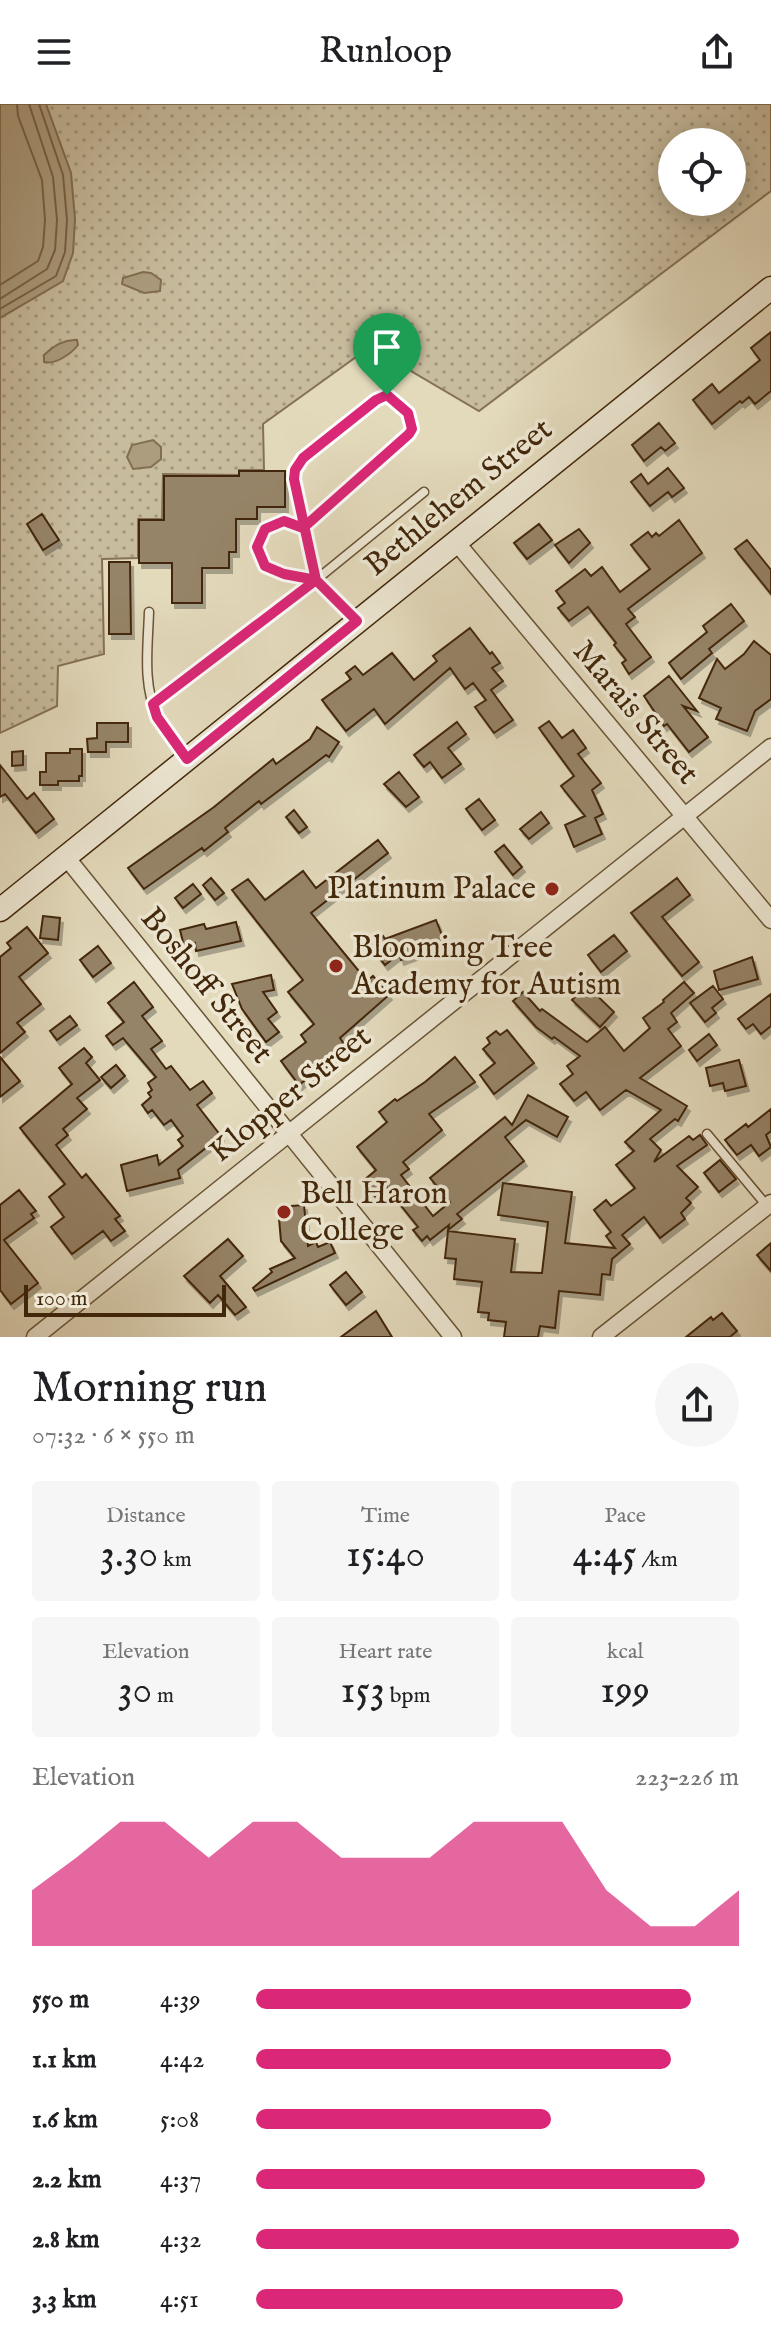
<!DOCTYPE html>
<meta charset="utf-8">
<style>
:root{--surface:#fff;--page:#f6f6f6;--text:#202124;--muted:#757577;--accent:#db2777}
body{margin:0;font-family:"IM FELL English",serif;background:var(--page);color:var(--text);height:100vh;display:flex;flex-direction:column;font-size:30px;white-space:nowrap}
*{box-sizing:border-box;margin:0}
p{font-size:26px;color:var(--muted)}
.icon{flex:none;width:44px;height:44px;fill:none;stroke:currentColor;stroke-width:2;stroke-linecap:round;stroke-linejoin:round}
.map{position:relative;height:1233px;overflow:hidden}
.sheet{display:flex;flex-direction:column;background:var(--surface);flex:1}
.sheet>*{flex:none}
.tools{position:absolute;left:658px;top:24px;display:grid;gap:16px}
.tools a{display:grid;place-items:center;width:88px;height:88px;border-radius:50%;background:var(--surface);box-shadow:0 4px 20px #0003;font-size:40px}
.scale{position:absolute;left:24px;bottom:20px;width:202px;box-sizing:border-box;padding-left:8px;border:4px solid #42270a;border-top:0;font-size:22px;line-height:28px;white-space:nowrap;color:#42270a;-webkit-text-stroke:6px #ede7d3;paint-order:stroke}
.pin{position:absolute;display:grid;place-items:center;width:68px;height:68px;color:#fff;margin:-82px -34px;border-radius:50% 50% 50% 0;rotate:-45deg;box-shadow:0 0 8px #0007}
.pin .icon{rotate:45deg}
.round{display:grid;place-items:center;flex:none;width:84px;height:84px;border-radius:42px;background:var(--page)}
.overview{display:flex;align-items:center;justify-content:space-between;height:136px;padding:0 32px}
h1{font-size:44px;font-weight:600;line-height:60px}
.metrics{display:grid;grid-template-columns:repeat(3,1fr);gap:12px;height:136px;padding:8px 32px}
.metrics div{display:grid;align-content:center;border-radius:8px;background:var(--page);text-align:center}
.metrics b{font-size:40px;font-weight:600}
.metrics small{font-size:22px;font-weight:400}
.metrics p{font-size:22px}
.chart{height:224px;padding:16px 32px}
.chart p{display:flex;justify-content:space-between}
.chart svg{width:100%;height:144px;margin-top:8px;fill:var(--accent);opacity:.7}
ul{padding:0 32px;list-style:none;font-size:26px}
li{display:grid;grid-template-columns:128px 96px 1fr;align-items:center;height:60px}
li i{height:20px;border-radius:10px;background:var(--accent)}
header{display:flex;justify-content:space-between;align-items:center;height:104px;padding:0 32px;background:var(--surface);font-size:36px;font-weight:600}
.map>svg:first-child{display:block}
.grass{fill:url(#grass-dots);stroke:#857254;stroke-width:2;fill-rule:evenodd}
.water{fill:#ac9d7f;stroke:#826e50;stroke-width:2}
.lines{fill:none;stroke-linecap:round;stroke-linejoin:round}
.shore{stroke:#776244;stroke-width:2}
.building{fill:#968467;stroke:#42270a;stroke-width:2;filter:url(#shadow)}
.lane-casing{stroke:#6a5436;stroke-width:11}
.street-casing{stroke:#6a5436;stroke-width:19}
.secondary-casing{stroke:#42270a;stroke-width:25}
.lane{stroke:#ede7d3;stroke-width:8}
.street{stroke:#ede7d3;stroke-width:16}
.secondary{stroke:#ede7d3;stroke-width:22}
.route-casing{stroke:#fff;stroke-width:16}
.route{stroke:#db2777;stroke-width:10}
.poi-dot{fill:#8f2418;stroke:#ede7d3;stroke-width:3}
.labels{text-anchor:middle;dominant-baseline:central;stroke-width:7;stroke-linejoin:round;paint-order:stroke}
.street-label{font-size:32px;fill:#42270a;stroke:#ede7d3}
.poi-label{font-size:32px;fill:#42270a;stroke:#ede7d3;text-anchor:start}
</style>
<header><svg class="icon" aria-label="menu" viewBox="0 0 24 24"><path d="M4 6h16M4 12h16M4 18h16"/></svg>Runloop<svg class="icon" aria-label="share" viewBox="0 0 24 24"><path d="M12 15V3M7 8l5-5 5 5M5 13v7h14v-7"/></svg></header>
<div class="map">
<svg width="771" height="1233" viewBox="0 0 771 1233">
<defs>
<pattern id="grass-dots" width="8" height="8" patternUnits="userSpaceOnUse" patternTransform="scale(2)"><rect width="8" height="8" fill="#c8bc9e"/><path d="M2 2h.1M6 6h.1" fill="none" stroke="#a4997f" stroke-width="1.8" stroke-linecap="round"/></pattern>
<filter id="shadow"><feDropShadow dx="3" dy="5" stdDeviation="0" flood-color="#0004"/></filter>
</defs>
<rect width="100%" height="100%" fill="#e3dabc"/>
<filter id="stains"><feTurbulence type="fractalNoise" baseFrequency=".0025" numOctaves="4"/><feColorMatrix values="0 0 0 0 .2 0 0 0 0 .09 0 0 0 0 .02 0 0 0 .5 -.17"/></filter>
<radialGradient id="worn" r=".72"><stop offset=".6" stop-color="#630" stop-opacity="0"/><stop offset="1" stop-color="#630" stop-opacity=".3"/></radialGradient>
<path class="grass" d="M0,0H771V87L479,307L370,243L263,320L264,366H239V371L163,370L162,415H138V454L102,455L104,550L58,562L57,602L0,629ZM672,38H732V98H672Z"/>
<path class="water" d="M0,0H46L71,69L75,115L73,149L63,177L0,214Z
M143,168L151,169L161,176L160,187L144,189L122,180L123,174Z
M77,236L78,241C71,250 55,261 44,258V251C53,242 65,235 77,236Z
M153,336L161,343V355L151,363L133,365L127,353L132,341Z"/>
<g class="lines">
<path class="shore" d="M0,181L38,157L43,143L45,116L42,76L18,12L17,0
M0,195L47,165L55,146L57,116L53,73L29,0
M0,205L56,172L65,148L67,116L63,71L39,0"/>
</g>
<path class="building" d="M771,228V287L755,300L749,293L742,299L740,297L712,320L693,296L712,280L719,289L760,256L751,244Z
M659,319L675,339L665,347L661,343L644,357L632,341Z
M668,364L684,384L672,393L668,388L650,402L631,378L641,370L648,380Z
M239,367H285V403H257V415H236V448H229V464H202V499H172V459H139V416H164V372H239Z
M42,410L59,436L43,446L27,420Z
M679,416L702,449L628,505L635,513L626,520L651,553L629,570L622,559L626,556L614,541L616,539L588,503L569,517L558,504L565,499L556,487L585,465L591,472L602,463L620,488L650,465L631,441L648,428L652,433L656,429L659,432Z
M539,420L552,436L527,455L514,439Z
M579,425L590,439L569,459L555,441Z
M747,436L771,466V490L735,445Z
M109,458H130L131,530H109Z
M731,500L744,517L709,545L712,549L681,575L669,559L707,528L703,522Z
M470,524L490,550L492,548L500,559L492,564L503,577L491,586L513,616L494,629L475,603L486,596L473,579L465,585L450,564L385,620L374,605L346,627L322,596L351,575L346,569L355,562L363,571L392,549L414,576L437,557L433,552Z
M754,537L771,551V595L755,607L747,627L716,615L721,604L699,594L717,555L725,565L744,550Z
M669,572L697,607L683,602L708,633L689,648L667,620L664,622L644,592Z
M549,617L562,634L573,626L586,644L578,650L601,679L592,686L603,710L595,714L602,730L574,743L565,721L585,712L561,682L574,672L539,624Z
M457,618L466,630L448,644L461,660L442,674L430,658L424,663L414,651Z
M97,619H128V638H106V648H88L87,635L97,634Z
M317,623L339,638L329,653L326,651L261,700L259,697L225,724L228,728L204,747L202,744L144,785L128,764L214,703L273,655L276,660L310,635Z
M70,645H82V672H79V677H58V681H40V668H46V649H70Z
M23,647V661L12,662V648Z
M0,661L27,695L34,689L54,715L36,729L5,690L0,693Z
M399,668L419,693L406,703L384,680Z
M479,695L495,716L482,726L466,705Z
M294,706L307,723L299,729L286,713Z
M541,708L549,719L529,735L520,725Z
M378,736L388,749L311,809L367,877L373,872L389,891L340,934L344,940L332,949L337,955L327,963L325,960L299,981L281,957L306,938L301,931L314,920L288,888L303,876L232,786L248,775L265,796L303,767L316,784Z
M504,741L522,763L513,771L495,748Z
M211,774L224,789L215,796L203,781Z
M677,774L690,791L662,813L699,858L682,872L631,809Z
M193,780L201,790L183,804L175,794Z
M43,812L60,814L58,836L40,834Z
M436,816L447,844L432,850L430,845L401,856L399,850L385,861L370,842L383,832L385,835Z
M236,818L241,837L196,847L195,839L184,842L180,826L204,820L206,825Z
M27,823L48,849L19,873L41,900L17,919L25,928L0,949V853L11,844L7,839Z
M614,831L627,847L601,868L588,851Z
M98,842L111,859L93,873L80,856Z
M752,853L758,875L719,886L714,867Z
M271,871L274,886L263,888L277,908L268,915L279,928L266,938L242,905L232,880Z
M134,878L153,903L142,912L162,937L151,945L166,965L171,962L190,986L203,977L212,989L197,1001L221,1032L178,1066L180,1074L127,1087L121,1061L157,1051L159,1061L183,1042L178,1036L183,1032L171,1016L164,1021L152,1006L148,1009L142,1001L151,993L148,989L152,986L148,979L156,973L123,934L113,941L106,932L124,918L108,899Z
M684,878L694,889L671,909L677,918L668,925L681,942L640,974L687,1002L678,1017L675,1015L650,1035L661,1046L654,1058L689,1032L693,1036L700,1031L707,1041L677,1062L698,1083L686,1094L691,1099L681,1109L685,1115L660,1134L644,1113L622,1131L630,1140L612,1155L610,1171L602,1170L600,1191L559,1187L555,1224L540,1222L538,1233H504L506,1218L488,1216L489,1209L478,1208L482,1178L454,1175L456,1155L445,1154L448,1127L515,1135L511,1168L542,1169L548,1118L498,1111L503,1079L572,1088L565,1139L615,1144L606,1132L611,1128L594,1106L606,1096L611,1102L635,1084L616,1061L634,1047L625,1038L661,1006L626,986L600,1006L586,988L574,997L560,980L573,970L567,962L580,952L554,933L552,935L536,923L513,897L523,888L540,907L542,905L587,938L605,923L624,947L650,924L643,914L664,898L663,896Z
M586,881L614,908L600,923L572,896Z
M713,882L723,895L712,904L716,909L705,918L690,899Z
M771,890V922L761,930L753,920L746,925L738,915Z
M70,912L77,921L57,936L50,927Z
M507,926L534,959L494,990L480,971L495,959L483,945L490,939L487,934L496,927L500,931Z
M709,930L717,941L697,957L689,946Z
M84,944L92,953L86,959L100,976L77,994L87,1005L63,1025L68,1031L56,1041L82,1074L86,1070L120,1112L115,1115L125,1127L111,1137L103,1127L72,1150L51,1123L64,1113L49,1093L65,1080L20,1024L72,980L59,964Z
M0,953L20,977L0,993Z
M455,953L475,978L429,1010L442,1026L403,1058L409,1065L401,1071L433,1112L450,1098L430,1074L505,1013L512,1021L528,991L568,1013L557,1033L526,1016L505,1033L524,1057L457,1110L462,1115L448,1126L449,1121L430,1136L427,1132L422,1137L413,1126L418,1123L386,1083L375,1092L363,1077L376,1066L357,1043L387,1018L379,1008L395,995L397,997L425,978Z
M739,956L746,982L725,987L723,979L710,982L706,964Z
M116,961L125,972L111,984L101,973Z
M771,1005V1027L766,1031L771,1043L759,1052L751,1041L737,1051L725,1036L746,1020L748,1023Z
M720,1056L736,1075L719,1088L704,1069Z
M19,1086L36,1107L31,1110L34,1114L4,1136L38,1179L11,1200L0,1186V1101Z
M304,1101L308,1142L316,1138L318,1143L330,1138L335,1149L255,1187L253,1184L272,1168L270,1165L295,1154L281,1137L278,1103Z
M228,1135L243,1152L220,1172L246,1203L235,1211L218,1191L210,1199L184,1172Z
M771,1139V1167L757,1151Z
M346,1168L362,1188L346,1201L330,1181Z
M376,1207L392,1233H341Z
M722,1209L737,1227L730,1233H686L711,1213L713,1216Z"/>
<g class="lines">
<g class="lane-casing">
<path id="lane" d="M387,291L410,312L411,327L303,424C298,400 288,376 303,354L376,296Z
M284,417L303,424L310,443L316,476L284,470L265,462L257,443L265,425Z
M316,476L355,515
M149,508C148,542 142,582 158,613C165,628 177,641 186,654
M153,600L316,476L424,388
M707,1030L767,1102"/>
</g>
<g class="street-casing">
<path id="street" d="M456,438L771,816
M66,753L453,1233
M35,1233L771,643
M601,1233L771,1099"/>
</g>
<g class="secondary-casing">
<path id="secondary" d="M0,806L771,184"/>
</g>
<use href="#lane" class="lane"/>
<use href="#street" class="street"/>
<use href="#secondary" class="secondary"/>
</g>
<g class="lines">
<g class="route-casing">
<path id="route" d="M387,291L376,296L303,354L295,366L294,375L316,476L153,600L157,613L187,655L357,517L316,476L284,470L265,462L257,443L265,425L284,417L303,424L409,330L412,325L408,309L387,291"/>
</g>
<use href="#route" class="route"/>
</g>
<g class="poi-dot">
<circle cx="552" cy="785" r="8"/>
<circle cx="336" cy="862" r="8"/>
<circle cx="284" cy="1108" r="8"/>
</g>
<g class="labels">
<g class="street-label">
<text transform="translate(459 394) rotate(-39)">Bethlehem Street</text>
<text transform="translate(635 609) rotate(50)">Marais Street</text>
<text transform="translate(206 882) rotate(51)">Boshoff Street</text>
<text transform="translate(291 991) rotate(-39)">Klopper Street</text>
</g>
<g class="poi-label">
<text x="536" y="785" text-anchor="end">Platinum Palace</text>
<text x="352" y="844">Blooming Tree<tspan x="352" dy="37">Academy for Autism</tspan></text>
<text x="300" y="1090">Bell Haron<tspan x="300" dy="37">College</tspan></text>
</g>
</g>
<rect width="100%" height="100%" filter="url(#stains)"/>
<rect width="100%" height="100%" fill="url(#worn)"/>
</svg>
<div class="tools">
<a><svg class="icon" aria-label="locate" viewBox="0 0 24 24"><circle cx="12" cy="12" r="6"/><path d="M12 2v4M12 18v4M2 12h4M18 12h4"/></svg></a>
</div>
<div class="scale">100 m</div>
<div class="pin" style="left:387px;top:291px;background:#1e9e55"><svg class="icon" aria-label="arrive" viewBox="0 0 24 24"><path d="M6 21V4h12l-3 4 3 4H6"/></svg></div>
</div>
<section class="sheet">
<div class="overview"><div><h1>Morning run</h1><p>07:32 · 6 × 550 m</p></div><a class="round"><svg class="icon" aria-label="share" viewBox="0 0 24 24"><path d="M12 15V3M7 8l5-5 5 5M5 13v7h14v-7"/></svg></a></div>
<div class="metrics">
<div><p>Distance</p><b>3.30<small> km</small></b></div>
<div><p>Time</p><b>15:40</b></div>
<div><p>Pace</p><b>4:45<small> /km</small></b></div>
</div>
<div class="metrics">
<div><p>Elevation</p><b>30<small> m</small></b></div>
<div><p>Heart rate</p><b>153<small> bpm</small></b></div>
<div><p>kcal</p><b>199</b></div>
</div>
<div class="chart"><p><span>Elevation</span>223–226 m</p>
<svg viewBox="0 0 160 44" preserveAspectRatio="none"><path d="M0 44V27L10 17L20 6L30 6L40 17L50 6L60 6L70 17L80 17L90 17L100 6L110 6L120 6L130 27L140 38L150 38L160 27V44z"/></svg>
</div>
<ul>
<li><b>550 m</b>4:39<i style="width:90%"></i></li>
<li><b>1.1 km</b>4:42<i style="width:86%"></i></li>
<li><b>1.6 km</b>5:08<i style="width:61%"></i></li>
<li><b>2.2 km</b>4:37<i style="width:93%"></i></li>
<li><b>2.8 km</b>4:32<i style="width:100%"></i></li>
<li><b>3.3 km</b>4:51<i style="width:76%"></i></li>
</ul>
</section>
